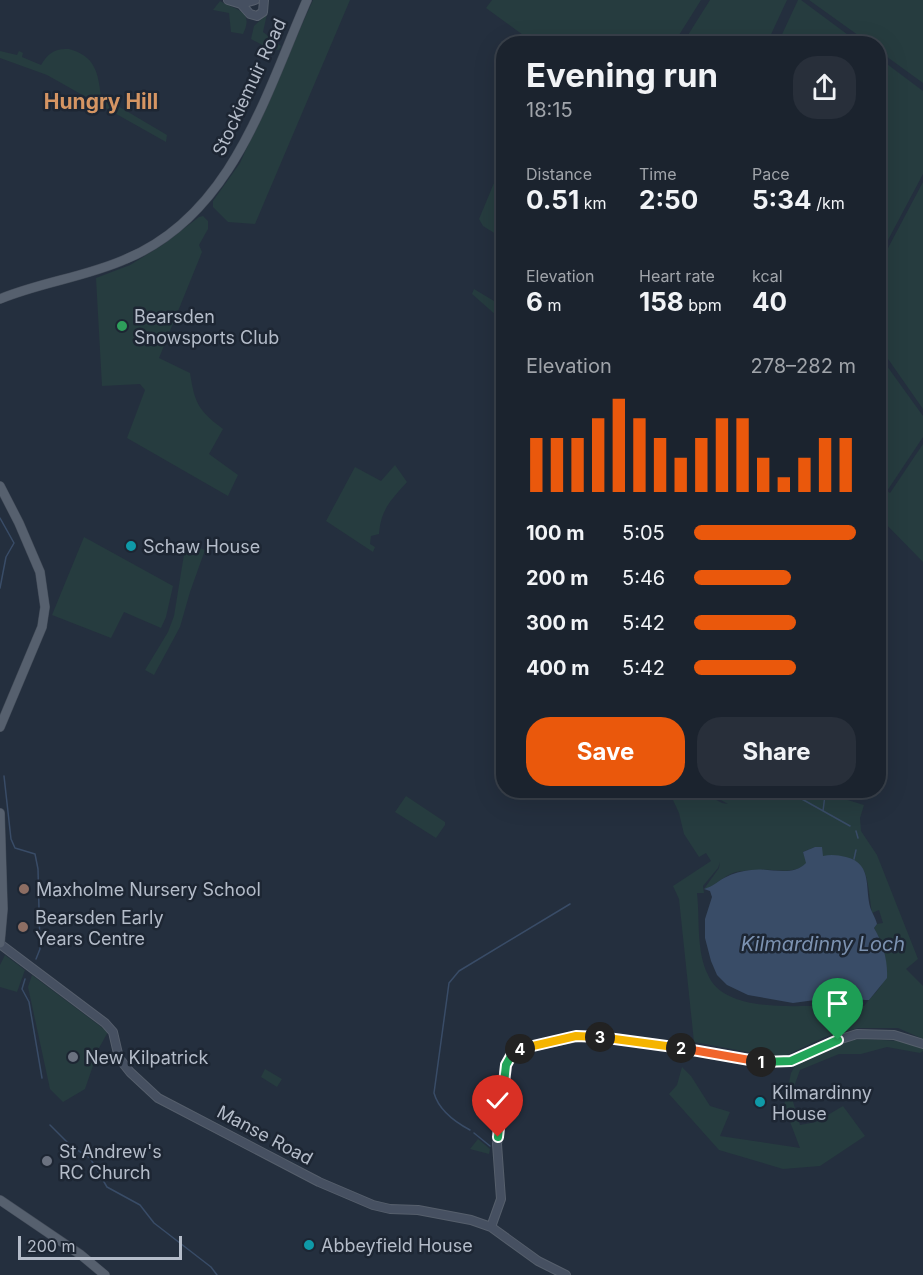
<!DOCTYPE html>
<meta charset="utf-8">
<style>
:root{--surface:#1b232e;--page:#282f3a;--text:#f1f3f6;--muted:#a0a4aa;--line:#39404a;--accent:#ea580c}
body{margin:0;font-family:Inter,sans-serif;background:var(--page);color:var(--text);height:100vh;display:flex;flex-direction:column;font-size:22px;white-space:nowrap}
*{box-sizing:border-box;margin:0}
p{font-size:20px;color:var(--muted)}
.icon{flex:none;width:33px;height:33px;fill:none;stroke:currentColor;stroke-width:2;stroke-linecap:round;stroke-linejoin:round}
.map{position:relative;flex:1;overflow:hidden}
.sheet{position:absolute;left:496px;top:36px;width:390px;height:762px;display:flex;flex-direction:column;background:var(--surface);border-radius:24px;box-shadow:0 6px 24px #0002,0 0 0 2px var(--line)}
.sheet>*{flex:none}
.scale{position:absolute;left:18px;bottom:15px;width:164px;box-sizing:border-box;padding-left:6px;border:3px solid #b4bcc9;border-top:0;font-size:16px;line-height:21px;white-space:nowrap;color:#b4bcc9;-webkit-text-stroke:4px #1d2633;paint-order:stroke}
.pin{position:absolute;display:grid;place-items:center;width:51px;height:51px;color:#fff;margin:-62px -26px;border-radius:50% 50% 50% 0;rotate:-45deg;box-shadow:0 0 6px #0007}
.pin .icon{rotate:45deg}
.km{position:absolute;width:30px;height:30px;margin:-15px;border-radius:50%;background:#222;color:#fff;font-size:16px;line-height:30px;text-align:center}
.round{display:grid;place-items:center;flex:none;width:63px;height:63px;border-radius:24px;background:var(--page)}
.headline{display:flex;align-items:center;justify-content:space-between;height:102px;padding:0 30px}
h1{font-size:33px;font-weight:700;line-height:45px}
.stats{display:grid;grid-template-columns:repeat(3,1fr);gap:9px;height:102px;padding:6px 30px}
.stats div{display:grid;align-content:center}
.stats b{font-size:26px;font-weight:700}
.stats small{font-size:16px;font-weight:400}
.stats p{font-size:16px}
.chart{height:168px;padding:12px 30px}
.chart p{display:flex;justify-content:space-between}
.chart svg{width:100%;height:108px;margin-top:6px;stroke:var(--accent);stroke-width:6}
.button{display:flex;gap:12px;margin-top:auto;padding:12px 30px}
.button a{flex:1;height:69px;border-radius:24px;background:var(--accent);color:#fff;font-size:24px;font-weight:700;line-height:69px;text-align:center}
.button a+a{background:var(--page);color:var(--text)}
ul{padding:0 30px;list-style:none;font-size:20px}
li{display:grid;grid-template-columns:96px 72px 1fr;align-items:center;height:45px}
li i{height:15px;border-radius:8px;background:var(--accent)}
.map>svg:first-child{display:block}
.green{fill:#263c3f;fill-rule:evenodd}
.water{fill:#394c67}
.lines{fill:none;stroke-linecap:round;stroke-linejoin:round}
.stream{stroke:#394c67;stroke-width:1.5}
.secondary-casing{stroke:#565f6c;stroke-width:10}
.primary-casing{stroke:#414a57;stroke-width:10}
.secondary{stroke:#465061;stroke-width:8}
.primary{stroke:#56606e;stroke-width:9}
.split-1-casing{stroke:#fff;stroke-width:12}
.split-2-casing{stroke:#fff;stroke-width:12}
.split-3-casing{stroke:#fff;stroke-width:12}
.split-4-casing{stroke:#fff;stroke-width:12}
.split-5-casing{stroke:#fff;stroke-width:12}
.split-1{stroke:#22a559;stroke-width:8}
.split-2{stroke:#f0652b;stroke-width:8}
.split-3{stroke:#f5b400;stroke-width:8}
.split-4{stroke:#f5b400;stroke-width:8}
.split-5{stroke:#22a559;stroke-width:8}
.leisure-dot{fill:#2e9e5b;stroke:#1d2633;stroke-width:2}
.culture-dot{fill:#0f9aa8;stroke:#1d2633;stroke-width:2}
.education-dot{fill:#8d6e63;stroke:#1d2633;stroke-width:2}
.worship-dot{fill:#6b7280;stroke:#1d2633;stroke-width:2}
.labels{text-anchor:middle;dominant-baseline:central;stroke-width:5;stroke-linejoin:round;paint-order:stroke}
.street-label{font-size:18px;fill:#b4bcc9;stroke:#1d2633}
.poi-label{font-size:18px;fill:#b4bcc9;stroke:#1d2633;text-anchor:start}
.water-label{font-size:20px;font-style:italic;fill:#7c92b1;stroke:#1d2633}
.quarter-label{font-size:21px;font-weight:bold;fill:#d59563;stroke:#1d2633}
</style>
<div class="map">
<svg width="923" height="1275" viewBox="0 0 923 1275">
<rect width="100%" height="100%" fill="#242f3e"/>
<path class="green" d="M313,0H350L255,224L228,222L213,207V201L240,163Z
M492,0H701L674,43H534L486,8Z
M710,0H787L767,43H683Z
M798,0H801L859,43H778Z
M809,0H923V83L879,51V44L869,43Z
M220,1C235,10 255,10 243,34L231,32L229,13L213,10Z
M267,14L263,32L281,46L279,50L270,49L251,39L254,26Z
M69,49C95,56 98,72 101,96L167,135L166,142L47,75L0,58V51L17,55L19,51L23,53L22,57L41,65C48,53 55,48 69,49Z
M879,58L923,91V174L879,257Z
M504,159V239L483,226L479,219Z
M923,182V409L879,346V265Z
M203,216L208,221V229L199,245L202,252L159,358L190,373C195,404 198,410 223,429L209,454L238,475L228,496L127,438L145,390L140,384L102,386L96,278L130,265L161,246L199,217Z
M474,289L504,307L501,315L497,316L472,294Z
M879,355L923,416V437L887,491L890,493L923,444V562L879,517Z
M395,465L407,482C391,500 381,509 379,534L371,536L370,544L375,547L373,552L326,521L355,467L381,481Z
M84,537L173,586L166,617L161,628L124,612L111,638L52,615Z
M186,542L205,550L190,592L180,627L154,675L145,670L168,632L174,616Z
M664,791H681L684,796L695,798L685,794L683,791H703L698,796L703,793L722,803L728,804L705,791H818L864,805L860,818L861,831L877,855L918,959L906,969L923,986V1039L898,1028H859L825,1037L787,1055L770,1056L694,1042L679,899L673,886L711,861L706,853L699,857L684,834L679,813L673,800H665ZM815,847L823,857C870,853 866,874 872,913L879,910L883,923L877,924L874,928C883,944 892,971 880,987C875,994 869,999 864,1006C825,1001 728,1021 708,975C696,950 700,920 697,893H704L703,886L718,868L720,862L719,868L704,889C717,886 720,878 733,873C741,870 752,871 761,870C777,868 793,876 807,863L803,852Z
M406,796L445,822V825L436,838L395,812Z
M5,955L25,970L17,992L0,987V965Z
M32,975L108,1032L99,1048L85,1089L63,1102L50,1089L28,987Z
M864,1039L901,1041L923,1049V1051L920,1053L887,1047L861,1054H839L800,1070L791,1095L800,1125L816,1122L843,1106L865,1136L820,1166L783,1169L719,1150L669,1094L677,1085L682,1067L691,1076L710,1106L730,1112L720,1136L800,1148L784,1106L791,1073L795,1066L843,1041Z
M265,1069L282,1079L277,1087L261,1077Z
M478,1139L490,1149L489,1154L470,1149Z"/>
<path class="water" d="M815,847H822L823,856C831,854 838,855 846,857C875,864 863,892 872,912C874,916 876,920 877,924L874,928C883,943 888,961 887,978L869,1000H865L837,997L793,1003L748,995L727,985L717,975L711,961L705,938V919L712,897L710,891L704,889C714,886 715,883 724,878C733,873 742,871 751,870C770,867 791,878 806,863L803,852Z"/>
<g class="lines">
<path class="stream" d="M0,518L14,543L6,557L0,588
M4,776L11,839L15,848L35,854L38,869L40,949L36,959
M792,790L800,798L850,826
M823,811L825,795
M856,831L858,838
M854,859L856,850
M25,979L22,989L29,1002L42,1078
M50,1125L71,1146L90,1158L107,1187L140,1205L154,1223L211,1267L217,1275
M470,1130C455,1122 439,1111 434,1093L449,983L459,971L570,904
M474,1133L490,1146"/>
<g class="secondary-casing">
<path id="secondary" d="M228,0L241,4L255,0
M241,4L250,14L257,16L263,12L264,0
M0,944L105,1023L113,1032L119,1058L130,1072L158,1098L319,1182L373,1205L390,1209L418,1210L471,1220L491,1227L538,1261L566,1275
M491,1227L501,1199L497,1144L502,1110L504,1074L508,1061L519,1049L582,1036L655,1044L771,1063L800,1058L838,1040L857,1034L894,1035L923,1044"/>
</g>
<g class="primary-casing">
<path id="primary" d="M0,299C41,282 86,277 126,259C232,215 265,96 307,0
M0,486L19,523L40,572L45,607L42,627L0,727
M0,813L3,909L0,943
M0,1200L81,1255L105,1275"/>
</g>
<use href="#secondary" class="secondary"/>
<use href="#primary" class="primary"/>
</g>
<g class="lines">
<g class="split-1-casing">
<path id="split-1" d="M761,1062L791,1061L838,1040"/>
</g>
<g class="split-2-casing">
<path id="split-2" d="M681,1048L761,1062"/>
</g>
<g class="split-3-casing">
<path id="split-3" d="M600,1037L681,1048"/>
</g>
<g class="split-4-casing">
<path id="split-4" d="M520,1049L576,1036L600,1037"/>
</g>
<g class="split-5-casing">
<path id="split-5" d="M498,1137L506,1065L511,1056L520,1049"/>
</g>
<use href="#split-1" class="split-1"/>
<use href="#split-2" class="split-2"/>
<use href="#split-3" class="split-3"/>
<use href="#split-4" class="split-4"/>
<use href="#split-5" class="split-5"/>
</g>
<circle class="leisure-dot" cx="122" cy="326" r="6"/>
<g class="culture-dot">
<circle cx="131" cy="546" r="6"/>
<circle cx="760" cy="1102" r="6"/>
<circle cx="309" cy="1245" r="6"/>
</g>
<g class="education-dot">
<circle cx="24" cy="889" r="6"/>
<circle cx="23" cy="927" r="6"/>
</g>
<g class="worship-dot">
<circle cx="73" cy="1057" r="6"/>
<circle cx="47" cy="1161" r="6"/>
</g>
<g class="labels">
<g class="street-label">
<text transform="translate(249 87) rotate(-65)">Stockiemuir Road</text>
<text transform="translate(265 1135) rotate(28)">Manse Road</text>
</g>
<g class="poi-label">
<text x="134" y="316">Bearsden<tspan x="134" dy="21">Snowsports Club</tspan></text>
<text x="143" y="546">Schaw House</text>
<text x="36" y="889">Maxholme Nursery School</text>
<text x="35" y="917">Bearsden Early<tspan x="35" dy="21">Years Centre</tspan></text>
<text x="85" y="1057">New Kilpatrick</text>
<text x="772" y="1092">Kilmardinny<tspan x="772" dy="21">House</tspan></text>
<text x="59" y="1151">St Andrew's<tspan x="59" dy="21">RC Church</tspan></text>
<text x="321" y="1245">Abbeyfield House</text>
</g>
<g class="water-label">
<text x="823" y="944">Kilmardinny Loch</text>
</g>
<g class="quarter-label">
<text x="101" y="101">Hungry Hill</text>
</g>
</g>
</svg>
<div class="scale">200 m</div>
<div class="pin" style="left:838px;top:1040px;background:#1e9e55"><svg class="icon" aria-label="arrive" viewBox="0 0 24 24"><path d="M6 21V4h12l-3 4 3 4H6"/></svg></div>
<div class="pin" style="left:498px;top:1137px;background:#d93025"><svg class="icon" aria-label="check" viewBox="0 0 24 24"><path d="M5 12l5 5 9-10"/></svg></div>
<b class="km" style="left:761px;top:1062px">1</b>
<b class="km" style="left:681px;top:1048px">2</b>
<b class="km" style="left:600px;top:1037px">3</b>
<b class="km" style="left:520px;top:1049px">4</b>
<section class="sheet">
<div class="headline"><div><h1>Evening run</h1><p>18:15</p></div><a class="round"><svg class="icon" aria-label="share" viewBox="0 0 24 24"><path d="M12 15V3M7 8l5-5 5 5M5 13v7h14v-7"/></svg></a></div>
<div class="stats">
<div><p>Distance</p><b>0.51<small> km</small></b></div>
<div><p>Time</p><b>2:50</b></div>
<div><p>Pace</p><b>5:34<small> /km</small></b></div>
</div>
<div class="stats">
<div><p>Elevation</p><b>6<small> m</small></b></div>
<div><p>Heart rate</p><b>158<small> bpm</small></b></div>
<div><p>kcal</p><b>40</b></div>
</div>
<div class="chart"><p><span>Elevation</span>278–282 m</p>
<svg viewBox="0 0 160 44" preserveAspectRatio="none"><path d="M5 44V22M15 44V22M25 44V22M35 44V14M45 44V6M55 44V14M65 44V22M75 44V30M85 44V22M95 44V14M105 44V14M115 44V30M125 44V38M135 44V30M145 44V22M155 44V22"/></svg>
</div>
<ul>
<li><b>100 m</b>5:05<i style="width:100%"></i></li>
<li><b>200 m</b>5:46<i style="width:60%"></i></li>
<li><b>300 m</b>5:42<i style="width:63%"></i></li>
<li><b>400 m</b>5:42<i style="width:63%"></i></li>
</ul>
<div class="button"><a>Save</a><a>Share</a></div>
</section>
</div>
